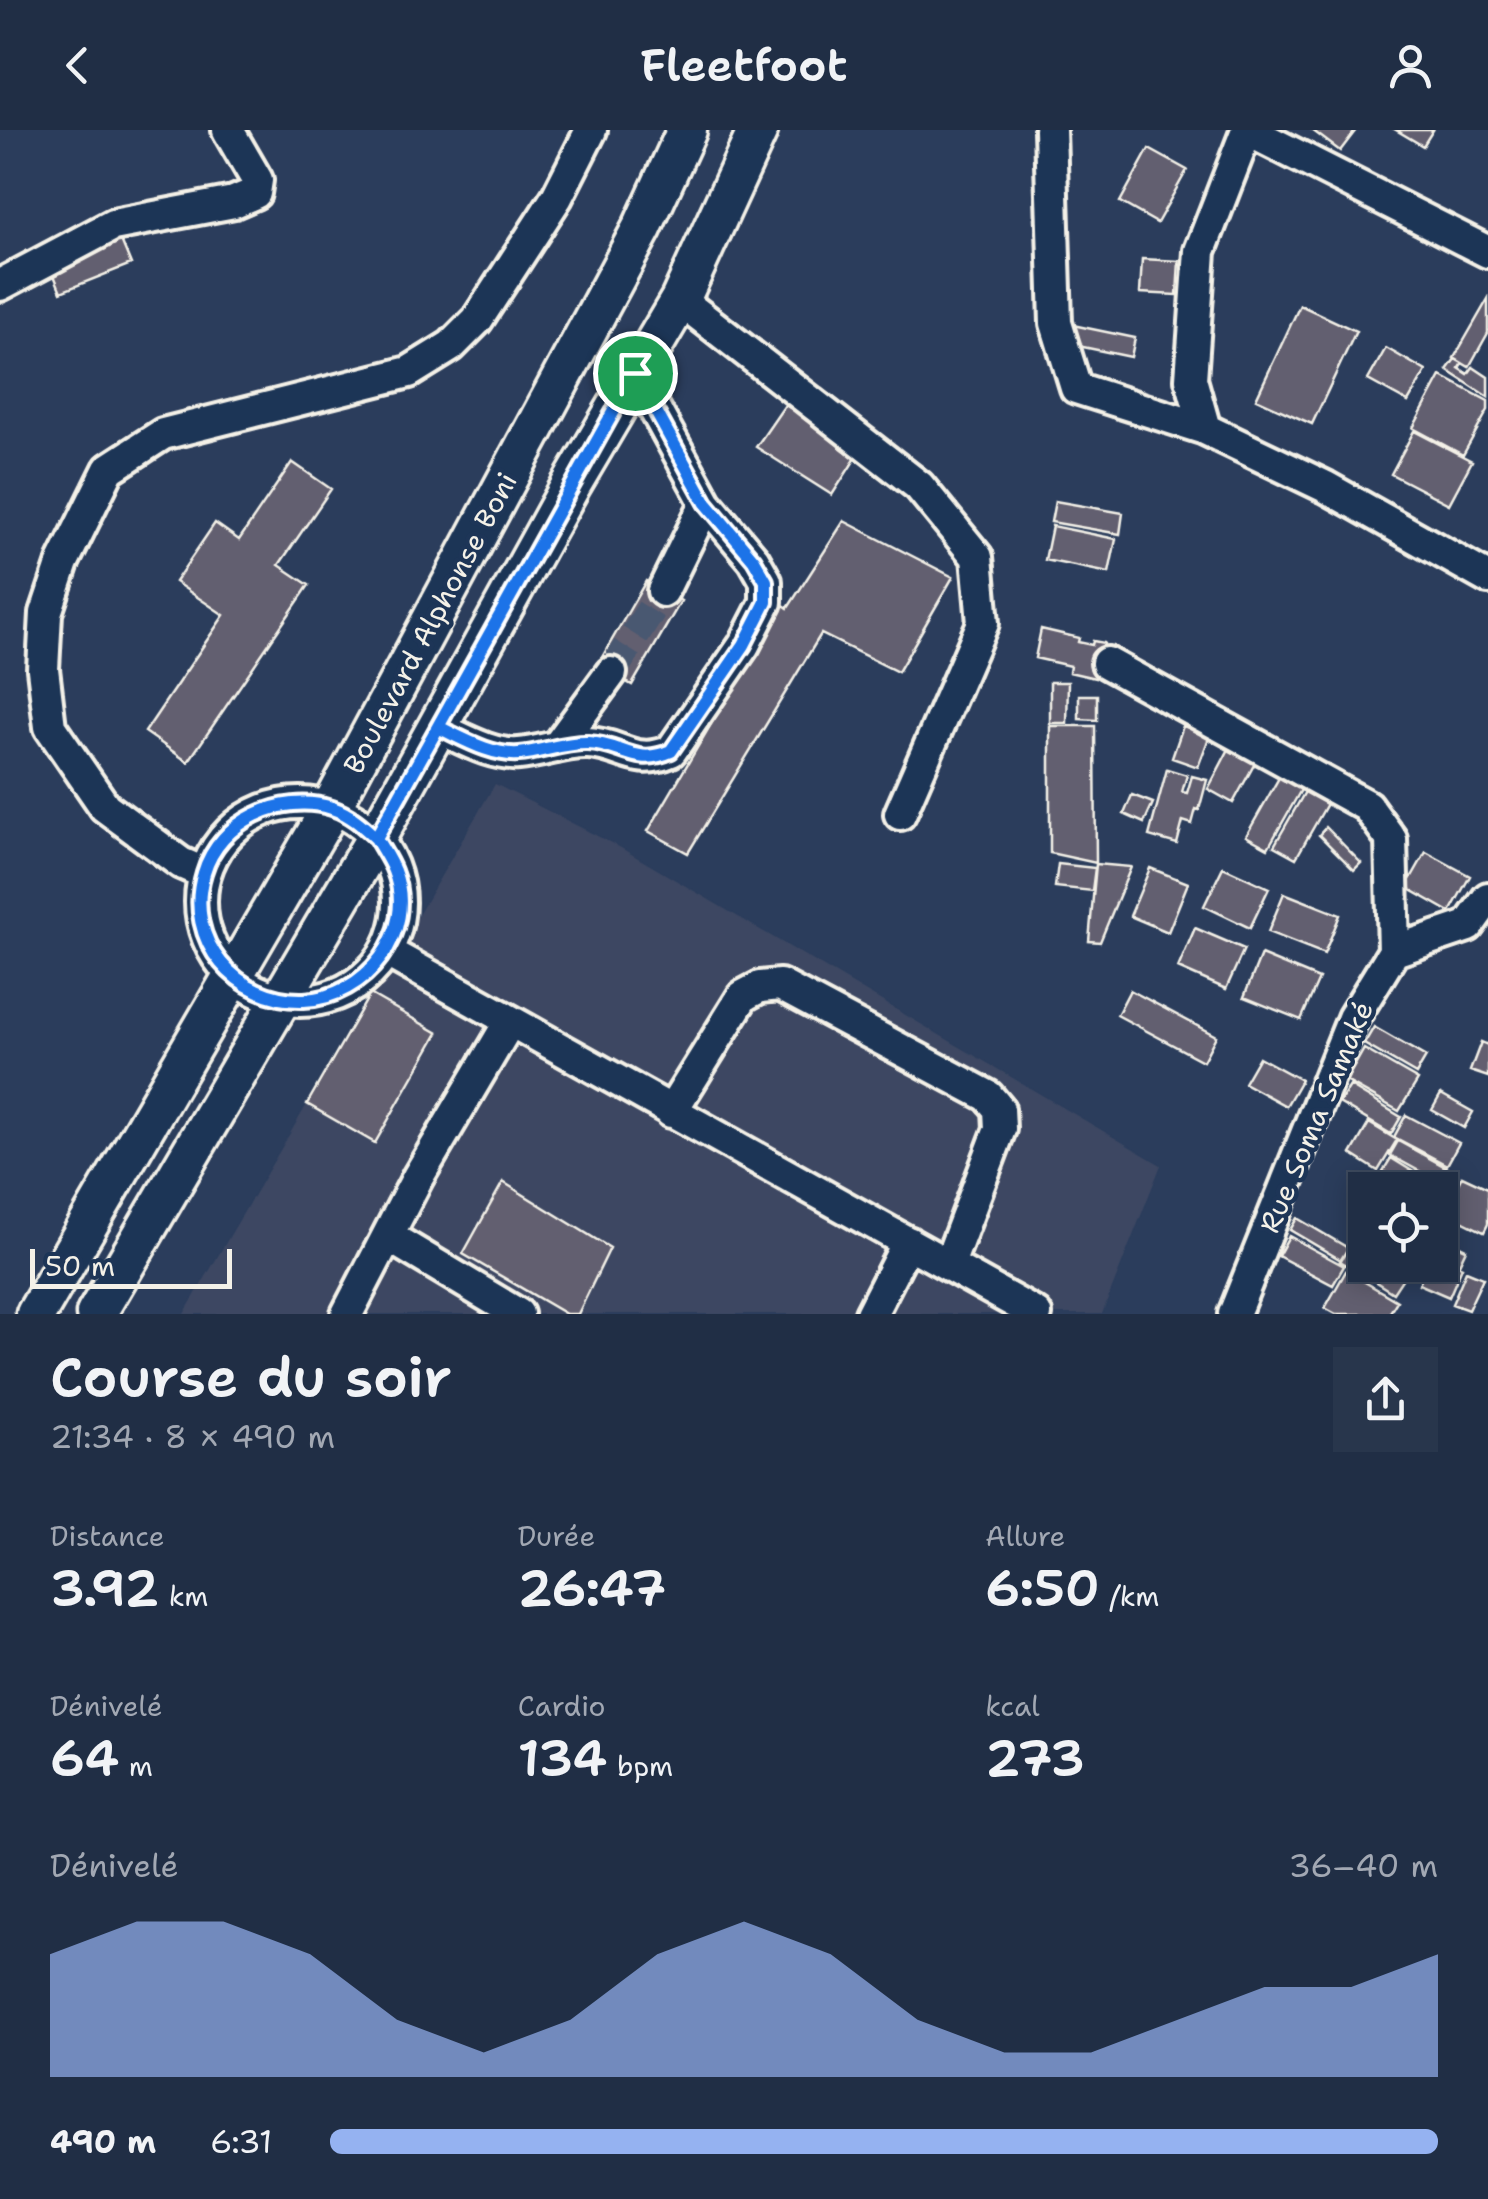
<!DOCTYPE html>
<html lang="fr">
<meta charset="utf-8">
<style>
:root{--surface:#202e45;--page:#28364c;--text:#f1f3f6;--muted:#a2a8b3;--line:#3d4a5e;--accent:#95b2f1}
body{margin:0;font-family:"Shantell Sans",sans-serif;background:var(--page);color:var(--text);height:100vh;display:flex;flex-direction:column;font-size:38px;white-space:nowrap}
*{box-sizing:border-box;margin:0}
p{font-size:32px;color:var(--muted)}
.icon{flex:none;width:55px;height:55px;fill:none;stroke:currentColor;stroke-width:2;stroke-linecap:round;stroke-linejoin:round}
.map{position:relative;height:1184px;overflow:hidden}
.details{display:flex;flex-direction:column;background:var(--surface);flex:1}
.details>*{flex:none}
.fabs{position:absolute;left:1348px;top:1042px;display:grid;gap:20px}
.fabs a{display:grid;place-items:center;width:110px;height:110px;border-radius:0px;background:var(--surface);box-shadow:0 5px 25px #0003,0 0 0 2px var(--line);font-size:50px}
.scale{position:absolute;left:30px;bottom:25px;width:202px;box-sizing:border-box;padding-left:10px;border:5px solid #f4f1e8;border-top:0;font-size:28px;line-height:35px;white-space:nowrap;color:#f4f1e8;-webkit-text-stroke:8px #1d3557;paint-order:stroke}
.pin{position:absolute;display:grid;place-items:center;width:85px;height:85px;color:#fff;margin:-42px;border:5px solid #fff;border-radius:50%;box-shadow:0 2px 10px #0007}
.round{display:grid;place-items:center;flex:none;width:105px;height:105px;border-radius:0px;background:var(--page)}
.summary{display:flex;align-items:center;justify-content:space-between;height:170px;padding:0 50px}
h1{font-size:55px;font-weight:600;line-height:75px}
.stats{display:grid;grid-template-columns:repeat(3,1fr);gap:15px;height:170px;padding:10px 50px}
.stats div{display:grid;align-content:center}
.stats b{font-size:50px;font-weight:600}
.stats small{font-size:28px;font-weight:400}
.stats p{font-size:28px}
.chart{height:280px;padding:20px 50px}
.chart p{display:flex;justify-content:space-between}
.chart svg{width:100%;height:180px;margin-top:10px;fill:var(--accent);opacity:.7}
ul{padding:0 50px;list-style:none;font-size:32px}
li{display:grid;grid-template-columns:160px 120px 1fr;align-items:center;height:75px}
li i{height:25px;border-radius:12px;background:var(--accent)}
header{display:flex;justify-content:space-between;align-items:center;height:130px;padding:0 50px;background:var(--surface);font-size:45px;font-weight:600}
.map>svg:first-child{display:block}
.built{fill:#3c4762}
.building{fill:#625e6f;stroke:#f4f1e8;stroke-width:2.5}
.lines{fill:none;stroke-linecap:round;stroke-linejoin:round}
.minor-tunnel{stroke:#495871;stroke-width:30;stroke-dasharray:30 15;stroke-linecap:butt}
.minor-casing{stroke:#f4f1e8;stroke-width:38}
.major-casing{stroke:#f4f1e8;stroke-width:45}
.minor{stroke:#1d3557;stroke-width:30}
.major{stroke:#1d3557;stroke-width:38}
.route-casing{stroke:#fff;stroke-width:20}
.route{stroke:#1a73e8;stroke-width:12}
.labels{text-anchor:middle;dominant-baseline:central;stroke-width:9;stroke-linejoin:round;paint-order:stroke}
.street-label{font-size:28px;fill:#f4f1e8;stroke:#1d3557}
</style>
<header><svg class="icon" aria-label="back" viewBox="0 0 24 24"><path d="M15 5l-7 7 7 7"/></svg>Fleetfoot<svg class="icon" aria-label="person" viewBox="0 0 24 24"><circle cx="12" cy="8" r="4"/><path d="M4 21q1-7 8-7t8 7"/></svg></header>
<div class="map">
<svg width="1488" height="1184" viewBox="0 0 1488 1184">
<rect width="100%" height="100%" fill="#2b3d5c"/>
<filter id="ink" filterUnits="userSpaceOnUse"><feTurbulence type="fractalNoise" baseFrequency=".01" numOctaves="2"/><feDisplacementMap in="SourceGraphic" scale="20" xChannelSelector="R" yChannelSelector="G"/><feConvolveMatrix kernelMatrix="1 2 1 2 8 2 1 2 1" color-interpolation-filters="sRGB"/></filter>
<g filter="url(#ink)">
<path class="built" d="M495,654L621,718L1161,1035L1102,1184H184Z"/>
<path class="building" d="M1312,0H1356L1340,21Z
M1396,0H1433L1423,16Z
M1149,19L1187,40L1157,93L1120,72Z
M121,110L131,134L61,162L51,138Z
M1142,129L1179,131L1177,165L1140,163Z
M1488,169V203L1469,237L1454,228Z
M1300,175L1356,201L1312,294L1256,269Z
M1068,194L1135,208L1131,227L1064,213Z
M1386,218L1426,241L1408,272L1368,250Z
M1455,229L1462,233L1459,238L1468,244L1473,237L1488,247V267L1447,240Z
M1441,246L1488,271V280L1463,325L1413,298Z
M785,275L861,320L832,365L756,317Z
M1414,301L1472,331L1449,374L1391,344Z
M292,332L331,359L279,435L309,455L188,632L145,602L224,485L175,452L215,393L239,410Z
M1055,371L1123,383L1120,404L1051,392Z
M844,391L953,447L898,542L821,504L688,723L648,701L782,474L788,478Z
M1052,396L1116,409L1109,443L1045,430Z
M646,451L681,471L632,555L597,536Z
M1041,499L1079,508L1078,512L1092,515L1093,511L1104,513L1095,548L1069,542L1070,536L1035,528Z
M1050,552H1068L1067,593H1050Z
M1079,565H1097V590L1079,589Z
M1050,596H1095L1096,733L1050,723Z
M1183,596L1210,605L1198,637L1172,628Z
M1229,619L1255,633L1233,673L1208,659Z
M1167,639L1187,645L1182,662L1187,663L1192,646L1207,650L1199,680L1196,679L1192,694L1183,691L1177,714L1149,706Z
M1280,646L1302,658L1268,718L1246,706Z
M1306,660L1328,672L1296,728L1274,716Z
M1132,665L1153,673L1144,693L1124,684Z
M1326,697L1361,733L1354,740L1319,705Z
M1426,722L1470,746L1450,782L1406,757Z
M1058,734L1095,738L1092,761L1055,757Z
M1096,734L1131,737L1100,812L1089,811Z
M1223,737L1269,758L1250,798L1204,776Z
M1150,738L1188,753L1168,802L1130,786Z
M1284,763L1340,785L1324,824L1268,802Z
M1195,798L1244,819L1226,859L1178,838Z
M1261,825L1319,849L1301,890L1244,867Z
M1130,860L1216,906L1203,931L1117,885Z
M370,864L438,903L375,1013L307,974Z
M1374,897L1426,927L1416,944L1364,914Z
M1481,912L1488,915V947L1470,941Z
M1364,919L1418,950L1399,981L1346,951Z
M1259,927L1301,950L1286,976L1244,953Z
M1350,956L1401,987L1391,1004L1339,973Z
M1441,964L1473,982L1464,998L1432,980Z
M1406,985L1459,1013L1447,1035L1394,1007Z
M1369,993L1397,1010L1378,1041L1351,1024Z
M1398,1011L1449,1039L1441,1053L1390,1025Z
M1391,1028L1441,1059L1440,1061L1414,1060L1383,1041Z
M1462,1046L1488,1058V1094L1484,1102L1444,1082Z
M503,1052L610,1118L578,1184H566L463,1124Z
M1297,1088L1348,1118L1341,1130L1290,1100Z
M1441,1101L1454,1107L1451,1112L1466,1119L1459,1134L1440,1125Z
M1358,1102L1365,1106V1135H1370L1364,1145L1340,1131Z
M1289,1106L1344,1136L1333,1155L1278,1126Z
M1440,1127L1462,1137L1449,1167L1419,1154L1428,1135H1440Z
M1371,1135H1382L1403,1148L1393,1163L1365,1145Z
M1383,1135H1409L1402,1147Z
M1346,1141L1397,1171L1389,1184H1336L1325,1178Z
M1466,1141L1483,1148L1468,1180L1452,1174Z"/>
<g class="lines">
<path class="minor-tunnel" d="M611,543L663,461"/>
<g class="minor-casing">
<path id="minor" d="M1050,0L1056,193L1076,258L1205,299L1326,357L1488,448
M1247,0L1488,122
M0,155L113,95L234,72L255,63L257,50L228,0
M680,170L919,356L977,427L983,493L900,684
M1205,299L1191,249L1200,121L1247,0
M663,461L706,373
M1107,533L1367,676L1391,709L1394,821L1353,888L1234,1184
M437,597C462,608 491,626 519,624C542,622 565,612 588,613C622,614 634,637 671,621L744,515L766,472V451L754,430L706,373L635,243
M557,617L611,543
M201 772a99 99 0 1 1 198 0a99 99 0 1 1-198 0Z
M204,743L181,733L105,677L50,597L43,539L46,483L63,432L109,339L163,304L409,242L451,216L477,190L557,67L591,0
M1394,821L1468,796L1488,768
M387,822L1036,1184
M671,982L743,866L760,857L780,855L988,966L999,979L1000,999L949,1134
M388,1106L518,1184
M347,1184L418,1047L509,893
M871,1184L908,1112"/>
</g>
<g class="major-casing">
<path id="major" d="M36,1184L331,678L642,98L687,0
M96,1184L376,708L571,355L680,170L758,0"/>
</g>
<use href="#minor" class="minor"/>
<use href="#major" class="major"/>
</g>
</g>
<g class="lines" filter="url(#ink)">
<g class="route-casing">
<path id="route" d="M635,243L376,708C363,696 350,684 332,678C282,662 219,691 204,743C183,811 237,872 304,870C365,868 418,802 394,741C390,730 382,719 376,708L438,597C462,608 491,626 519,624C542,622 565,612 588,613C622,614 635,637 671,621L744,515L766,472V451L754,430L706,373L635,243"/>
</g>
<use href="#route" class="route"/>
</g>
<g class="labels">
<g class="street-label">
<text transform="translate(430 493) rotate(-62)">Boulevard Alphonse Boni</text>
<text transform="translate(1316 987) rotate(-67)">Rue Soma Samaké</text>
</g>
</g>
</svg>
<div class="fabs">
<a><svg class="icon" aria-label="locate" viewBox="0 0 24 24"><circle cx="12" cy="12" r="6"/><path d="M12 2v4M12 18v4M2 12h4M18 12h4"/></svg></a>
</div>
<div class="scale">50 m</div>
<div class="pin" style="left:635px;top:243px;background:#1e9e55"><svg class="icon" aria-label="arrive" viewBox="0 0 24 24"><path d="M6 21V4h12l-3 4 3 4H6"/></svg></div>
</div>
<section class="details">
<div class="summary"><div><h1>Course du soir</h1><p>21:34 · 8 × 490 m</p></div><a class="round"><svg class="icon" aria-label="share" viewBox="0 0 24 24"><path d="M12 15V3M7 8l5-5 5 5M5 13v7h14v-7"/></svg></a></div>
<div class="stats">
<div><p>Distance</p><b>3.92<small> km</small></b></div>
<div><p>Durée</p><b>26:47</b></div>
<div><p>Allure</p><b>6:50<small> /km</small></b></div>
</div>
<div class="stats">
<div><p>Dénivelé</p><b>64<small> m</small></b></div>
<div><p>Cardio</p><b>134<small> bpm</small></b></div>
<div><p>kcal</p><b>273</b></div>
</div>
<div class="chart"><p><span>Dénivelé</span>36–40 m</p>
<svg viewBox="0 0 160 44" preserveAspectRatio="none"><path d="M0 44V14L10 6L20 6L30 14L40 30L50 38L60 30L70 14L80 6L90 14L100 30L110 38L120 38L130 30L140 22L150 22L160 14V44z"/></svg>
</div>
<ul>
<li><b>490 m</b>6:31<i style="width:100%"></i></li>
</ul>
</section>
